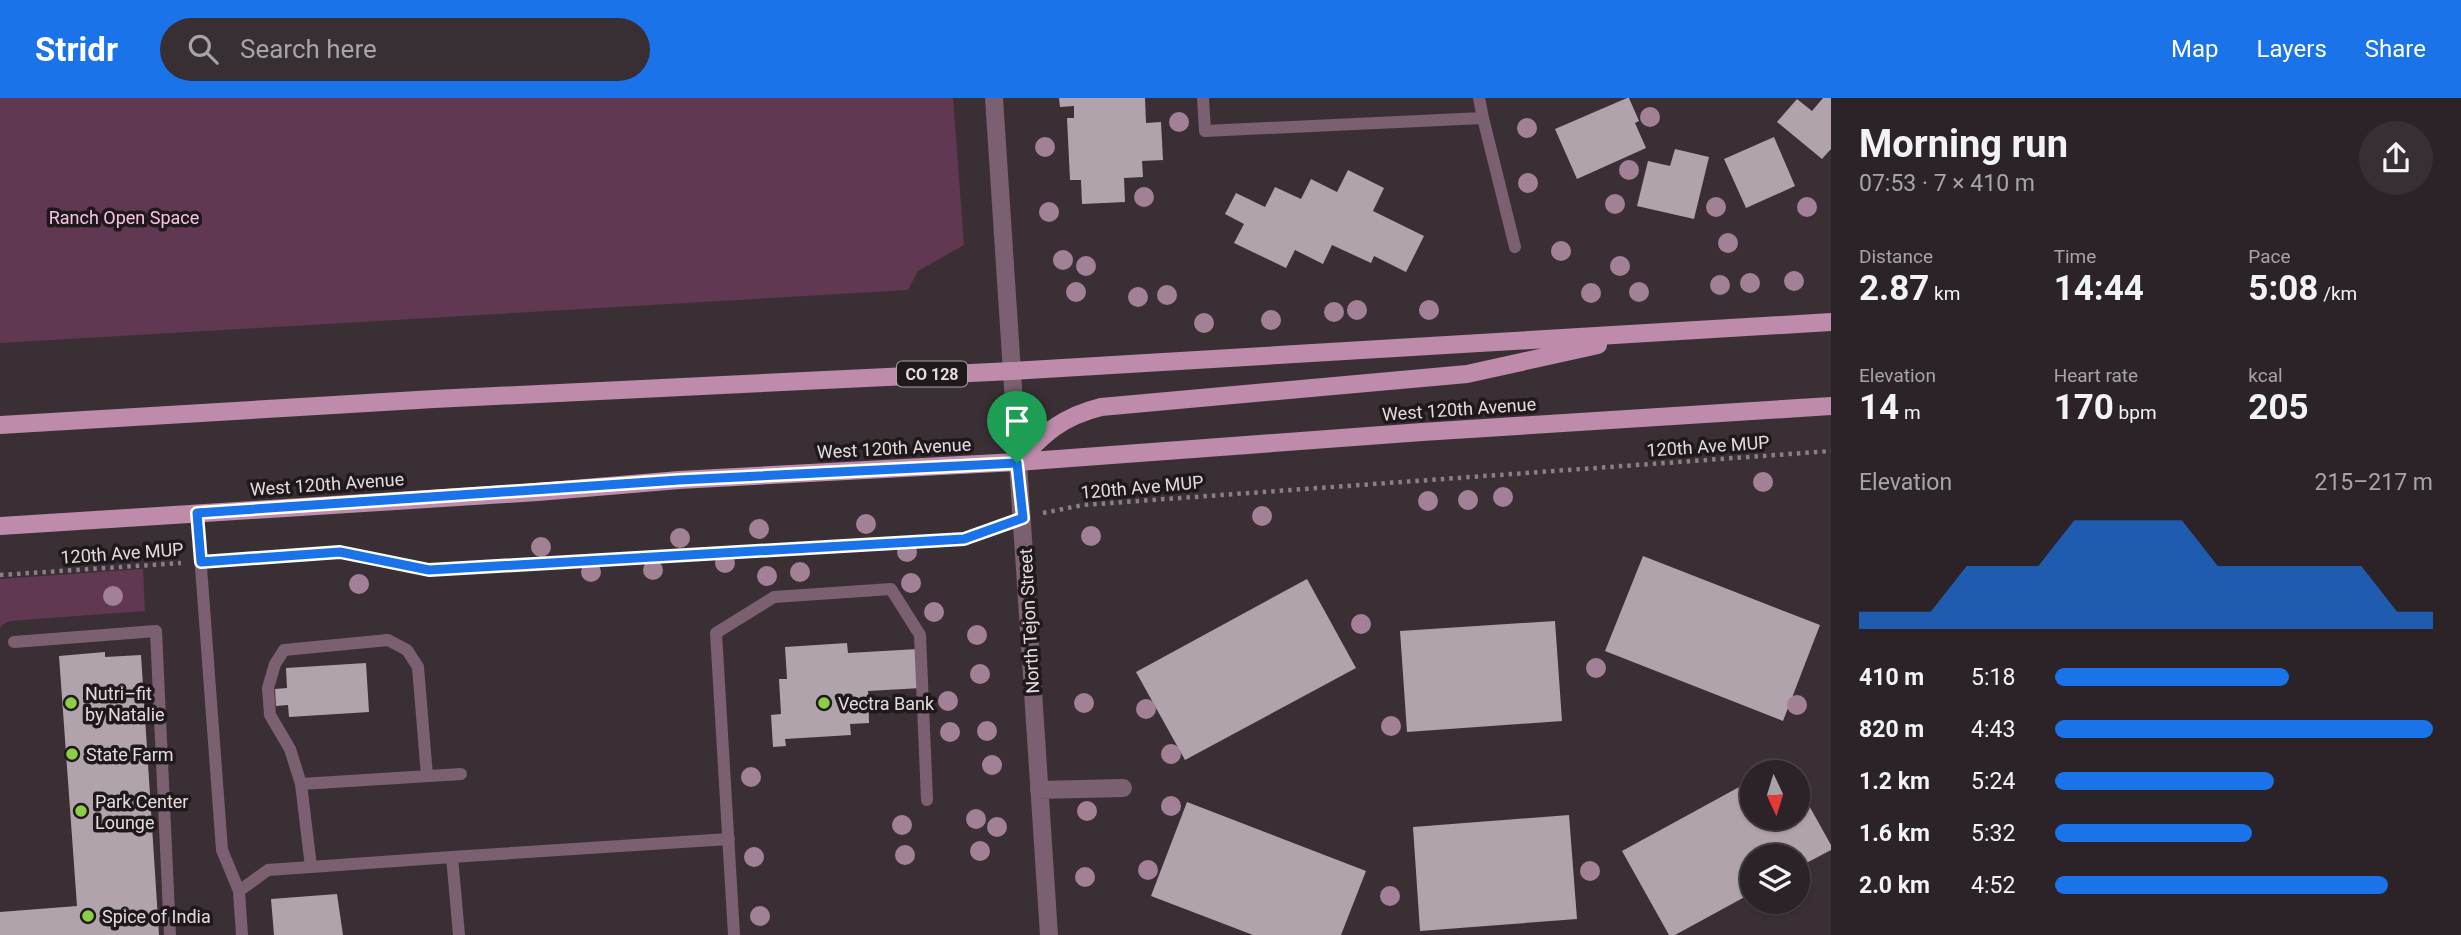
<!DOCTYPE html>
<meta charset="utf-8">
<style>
:root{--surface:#2c2328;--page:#382f34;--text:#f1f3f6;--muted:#a6a4a8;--line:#484045;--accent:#1a73e8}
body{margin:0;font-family:Roboto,sans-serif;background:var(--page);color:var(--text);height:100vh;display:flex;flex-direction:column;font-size:26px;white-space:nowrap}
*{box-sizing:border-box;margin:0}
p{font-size:23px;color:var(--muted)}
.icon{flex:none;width:38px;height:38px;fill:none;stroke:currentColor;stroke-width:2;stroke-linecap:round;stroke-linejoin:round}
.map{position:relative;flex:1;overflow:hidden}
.details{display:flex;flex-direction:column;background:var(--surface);width:630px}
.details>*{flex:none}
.needle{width:46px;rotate:176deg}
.tools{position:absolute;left:1740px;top:662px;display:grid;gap:14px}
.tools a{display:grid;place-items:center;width:70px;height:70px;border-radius:50%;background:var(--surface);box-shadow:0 2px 5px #0004,0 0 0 2px var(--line);font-size:35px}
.pin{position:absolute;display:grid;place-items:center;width:60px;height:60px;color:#fff;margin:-72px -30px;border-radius:50% 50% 50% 0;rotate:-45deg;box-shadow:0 0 7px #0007}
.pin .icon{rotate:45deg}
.round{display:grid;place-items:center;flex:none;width:74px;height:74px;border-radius:37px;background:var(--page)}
.summary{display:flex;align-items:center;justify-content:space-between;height:119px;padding:0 28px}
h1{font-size:38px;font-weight:700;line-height:52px}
.figures{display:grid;grid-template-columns:repeat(3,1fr);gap:10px;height:119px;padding:7px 28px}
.figures div{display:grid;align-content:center}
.figures b{font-size:35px;font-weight:700}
.figures small{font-size:19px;font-weight:400}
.figures p{font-size:19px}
.chart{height:196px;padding:14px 28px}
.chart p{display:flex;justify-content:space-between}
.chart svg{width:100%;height:126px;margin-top:7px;fill:var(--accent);opacity:.7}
ul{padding:0 28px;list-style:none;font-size:23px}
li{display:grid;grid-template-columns:112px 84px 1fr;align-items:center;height:52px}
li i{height:18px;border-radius:9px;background:var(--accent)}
header{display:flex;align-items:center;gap:42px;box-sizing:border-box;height:98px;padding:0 35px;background:var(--accent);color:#fff}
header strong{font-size:33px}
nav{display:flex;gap:38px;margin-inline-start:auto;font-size:24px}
.search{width:490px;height:63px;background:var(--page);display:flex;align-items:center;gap:18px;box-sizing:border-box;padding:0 24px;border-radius:38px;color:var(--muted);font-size:26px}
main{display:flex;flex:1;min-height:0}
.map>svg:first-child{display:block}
.green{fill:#603852}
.building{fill:#b1a3ab}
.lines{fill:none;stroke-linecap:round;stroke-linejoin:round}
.path{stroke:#897f85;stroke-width:4.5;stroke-dasharray:3.5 5;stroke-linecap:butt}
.service{stroke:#7a6070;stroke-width:12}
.minor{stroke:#7a6070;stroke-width:18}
.primary{stroke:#be8bab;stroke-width:18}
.tree{fill:#a28095}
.route-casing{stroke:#fff;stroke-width:14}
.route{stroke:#1a73e8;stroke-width:9}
.poi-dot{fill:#8cce45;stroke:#1f191c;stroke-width:2.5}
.labels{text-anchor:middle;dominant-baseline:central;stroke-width:7;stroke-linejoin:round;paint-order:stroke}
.shield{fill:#1f191c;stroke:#a8a1a5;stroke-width:2}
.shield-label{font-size:16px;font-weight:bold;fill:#e3dbe0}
.park-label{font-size:18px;fill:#f6c3e2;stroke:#1f191c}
.street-label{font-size:18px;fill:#e3dbe0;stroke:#1f191c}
.poi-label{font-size:18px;fill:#e3dbe0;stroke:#1f191c;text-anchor:start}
</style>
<header>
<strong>Stridr</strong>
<div class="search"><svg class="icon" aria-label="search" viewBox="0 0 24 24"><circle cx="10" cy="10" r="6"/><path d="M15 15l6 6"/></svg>Search here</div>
<nav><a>Map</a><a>Layers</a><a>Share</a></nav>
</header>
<main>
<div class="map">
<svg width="1831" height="837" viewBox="0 0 1831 837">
<rect width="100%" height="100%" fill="#3b2f36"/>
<path class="green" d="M0,0H953L964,147L918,173L908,192L0,245Z
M143,471L145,513L10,523L2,527L0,530V481Z"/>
<path class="building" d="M1059,0H1145L1146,25L1161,24L1163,62L1142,63L1143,79L1124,80L1125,104L1082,106L1081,82H1070L1067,20H1074V8L1060,9Z
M1627,0H1629L1639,23L1635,25L1646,50L1577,81L1555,31Z
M1823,0H1831V51L1822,61L1777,24L1797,1L1812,13Z
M1774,39L1795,88L1746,110L1724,61Z
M1675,51L1709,59L1694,121L1637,108L1648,63L1670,68Z
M1348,72L1384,90L1373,113L1424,138L1406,174L1374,158L1371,165L1332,147L1323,166L1295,152L1286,170L1234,145L1244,126L1225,116L1236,95L1265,109L1275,89L1301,101L1311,81L1337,94Z
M1643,458L1820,527L1783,623L1605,553Z
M1307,481L1356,570L1185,662L1136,574Z
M1555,523L1562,623L1407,634L1400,533Z
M847,545L848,555L918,551L921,590L868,593L869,625L850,626L851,637L785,641L786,648L773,649L771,617L781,616L779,581H787L785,549Z
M105,554V559L141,557L159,837H0V814L77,808L59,558Z
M366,565L369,614L289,619L288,607L276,608L275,591L287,590L286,570Z
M1785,664L1790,674H1766Z
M1752,682V719H1797V686L1831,747V752L1797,770V758H1752V795L1675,837H1669L1622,753Z
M1187,704L1366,773L1341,837H1253L1151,798Z
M1569,717L1577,821L1420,833L1413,729Z
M337,796L343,837H274L271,801Z"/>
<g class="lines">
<path class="path" d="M1043,415L1083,407L1831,353
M221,463L340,454L429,472L964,441L1001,428
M0,477L181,465"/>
<path class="service" d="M1203,0L1205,33L1483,20L1479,0
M1483,20L1515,149
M197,415L222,752L239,793
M14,544L156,533L170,837
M301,686L290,651L270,617L268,590L275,566L284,552L388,542L407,552L418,569L427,678
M452,759L729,741
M311,769L301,686L461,676
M242,837L239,793L268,772L452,759L459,837
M734,837L716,535L774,499L891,491L920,537L927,702"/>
<path class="minor" d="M994,0L1049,837
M1039,692L1123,690"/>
<path class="primary" d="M0,327L434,301L1012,273L1831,224
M1017,364C1045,335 1061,319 1101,309L1467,276L1598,247
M0,428L538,394L679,382L1017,364L1422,334L1831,308"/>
</g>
<g class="tree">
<circle cx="1650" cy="19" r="10"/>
<circle cx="1179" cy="24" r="10"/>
<circle cx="1527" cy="30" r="10"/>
<circle cx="1045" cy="49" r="10"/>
<circle cx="1629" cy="72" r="10"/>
<circle cx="1528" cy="85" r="10"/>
<circle cx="1144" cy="99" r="10"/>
<circle cx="1615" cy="106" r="10"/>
<circle cx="1716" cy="109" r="10"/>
<circle cx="1807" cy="109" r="10"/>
<circle cx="1049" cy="114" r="10"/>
<circle cx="1728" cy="145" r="10"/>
<circle cx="1561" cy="153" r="10"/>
<circle cx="1063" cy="162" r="10"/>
<circle cx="1086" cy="168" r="10"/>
<circle cx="1620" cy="168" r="10"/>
<circle cx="1794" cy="183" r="10"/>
<circle cx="1750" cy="185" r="10"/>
<circle cx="1720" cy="187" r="10"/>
<circle cx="1076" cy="194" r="10"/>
<circle cx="1639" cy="194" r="10"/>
<circle cx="1591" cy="195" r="10"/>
<circle cx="1167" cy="197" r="10"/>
<circle cx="1138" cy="199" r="10"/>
<circle cx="1357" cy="212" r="10"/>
<circle cx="1429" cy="212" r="10"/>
<circle cx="1334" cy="214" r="10"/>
<circle cx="1271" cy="222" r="10"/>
<circle cx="1204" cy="225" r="10"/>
<circle cx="1763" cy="384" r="10"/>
<circle cx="1503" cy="399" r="10"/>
<circle cx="1468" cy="402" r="10"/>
<circle cx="1428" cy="403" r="10"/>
<circle cx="1262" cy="418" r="10"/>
<circle cx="866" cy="426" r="10"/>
<circle cx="759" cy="431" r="10"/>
<circle cx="1091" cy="438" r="10"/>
<circle cx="680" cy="440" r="10"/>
<circle cx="541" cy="449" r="10"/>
<circle cx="907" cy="454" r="10"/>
<circle cx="725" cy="465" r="10"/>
<circle cx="653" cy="472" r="10"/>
<circle cx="591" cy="474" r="10"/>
<circle cx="800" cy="474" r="10"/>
<circle cx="767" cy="478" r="10"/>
<circle cx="911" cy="485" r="10"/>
<circle cx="359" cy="486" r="10"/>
<circle cx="113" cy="498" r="10"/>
<circle cx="934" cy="514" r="10"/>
<circle cx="1361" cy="526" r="10"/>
<circle cx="977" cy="537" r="10"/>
<circle cx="1596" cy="570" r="10"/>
<circle cx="980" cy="576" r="10"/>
<circle cx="948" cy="603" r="10"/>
<circle cx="1084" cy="605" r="10"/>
<circle cx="1797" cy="607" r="10"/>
<circle cx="1146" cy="611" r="10"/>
<circle cx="1391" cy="628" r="10"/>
<circle cx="987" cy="633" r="10"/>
<circle cx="950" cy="634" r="10"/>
<circle cx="1171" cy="656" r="10"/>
<circle cx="992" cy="667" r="10"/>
<circle cx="751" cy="679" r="10"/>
<circle cx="1171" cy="708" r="10"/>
<circle cx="1087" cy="713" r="10"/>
<circle cx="976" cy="721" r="10"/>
<circle cx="902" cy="727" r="10"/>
<circle cx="997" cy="729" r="10"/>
<circle cx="980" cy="753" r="10"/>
<circle cx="905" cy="757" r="10"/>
<circle cx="754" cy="759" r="10"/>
<circle cx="1148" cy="772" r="10"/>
<circle cx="1590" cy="773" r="10"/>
<circle cx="1085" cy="779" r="10"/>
<circle cx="1390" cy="798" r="10"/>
<circle cx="760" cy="818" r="10"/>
</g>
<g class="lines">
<g class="route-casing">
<path id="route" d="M1017,365L1023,420L964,441L429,472L340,454L201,464L197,415L679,382Z"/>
</g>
<use href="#route" class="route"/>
</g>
<g class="poi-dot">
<circle cx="71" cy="605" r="7"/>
<circle cx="824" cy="605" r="7"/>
<circle cx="72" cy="656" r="7"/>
<circle cx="81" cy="713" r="7"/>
<circle cx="88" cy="818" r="7"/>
</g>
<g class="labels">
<rect class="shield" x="897" y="263.5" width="70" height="25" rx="5"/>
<g class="shield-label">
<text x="932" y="276">CO 128</text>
</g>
<g class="park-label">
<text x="124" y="119">Ranch Open Space</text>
</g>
<g class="street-label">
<text transform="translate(1459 311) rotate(-4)">West 120th Avenue</text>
<text transform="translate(1708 348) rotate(-4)">120th Ave MUP</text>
<text transform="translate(894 350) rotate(-3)">West 120th Avenue</text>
<text transform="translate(327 386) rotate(-4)">West 120th Avenue</text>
<text transform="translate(1142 389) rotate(-5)">120th Ave MUP</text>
<text transform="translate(122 455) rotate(-4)">120th Ave MUP</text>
<text transform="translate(1029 523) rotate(-93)">North Tejon Street</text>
</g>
<g class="poi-label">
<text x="85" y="595">Nutri–fit<tspan x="85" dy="21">by Natalie</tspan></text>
<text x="838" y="605">Vectra Bank</text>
<text x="86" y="656">State Farm</text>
<text x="95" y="703">Park Center<tspan x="95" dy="21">Lounge</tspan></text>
<text x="102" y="818">Spice of India</text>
</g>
</g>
</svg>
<div class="tools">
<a><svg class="needle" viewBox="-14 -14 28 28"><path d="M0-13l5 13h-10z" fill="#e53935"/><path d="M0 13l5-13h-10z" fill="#a6a4a8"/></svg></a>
<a><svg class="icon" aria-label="layers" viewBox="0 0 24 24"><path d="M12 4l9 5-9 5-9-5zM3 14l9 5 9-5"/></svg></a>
</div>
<div class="pin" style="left:1017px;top:365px;background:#1e9e55"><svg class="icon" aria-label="arrive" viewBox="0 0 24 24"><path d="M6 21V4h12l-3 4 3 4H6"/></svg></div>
</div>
<section class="details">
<div class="summary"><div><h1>Morning run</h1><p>07:53 · 7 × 410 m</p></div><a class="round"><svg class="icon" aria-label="share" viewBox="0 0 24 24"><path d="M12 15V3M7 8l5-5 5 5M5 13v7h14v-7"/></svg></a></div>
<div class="figures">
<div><p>Distance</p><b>2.87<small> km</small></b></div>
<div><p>Time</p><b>14:44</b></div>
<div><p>Pace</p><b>5:08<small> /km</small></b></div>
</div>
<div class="figures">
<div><p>Elevation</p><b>14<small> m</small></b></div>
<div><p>Heart rate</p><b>170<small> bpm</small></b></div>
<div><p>kcal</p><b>205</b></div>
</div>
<div class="chart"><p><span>Elevation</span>215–217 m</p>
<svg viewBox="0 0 160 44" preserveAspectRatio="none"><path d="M0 44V38L10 38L20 38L30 22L40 22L50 22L60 6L70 6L80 6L90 6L100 22L110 22L120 22L130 22L140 22L150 38L160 38V44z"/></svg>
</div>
<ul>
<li><b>410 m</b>5:18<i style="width:62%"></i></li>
<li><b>820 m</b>4:43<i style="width:100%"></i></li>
<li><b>1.2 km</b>5:24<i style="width:58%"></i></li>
<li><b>1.6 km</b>5:32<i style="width:52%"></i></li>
<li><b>2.0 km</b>4:52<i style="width:88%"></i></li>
</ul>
</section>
</main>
